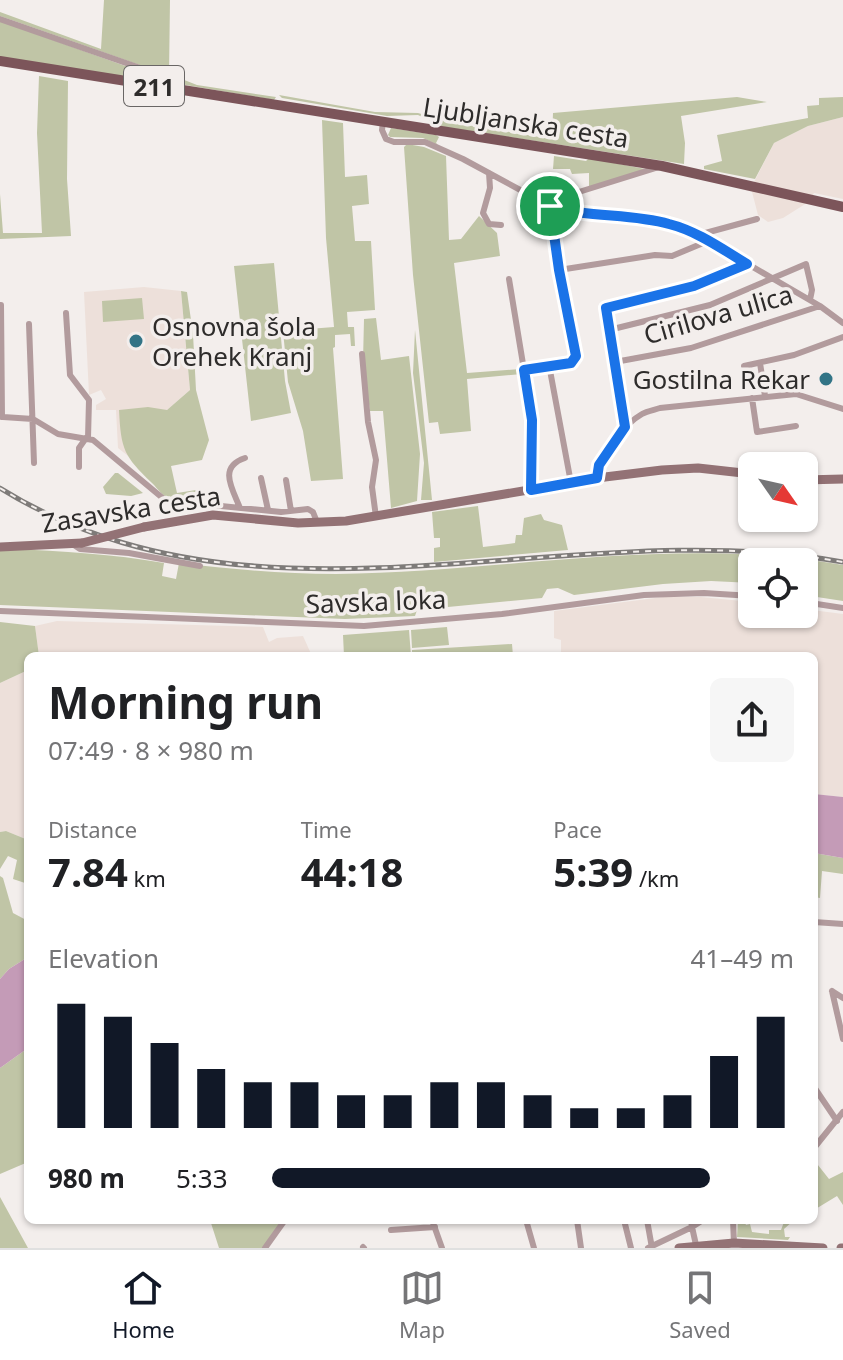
<!DOCTYPE html>
<meta charset="utf-8">
<style>
:root{--surface:#fff;--page:#f6f6f6;--text:#202124;--muted:#757577;--line:#e0e0e0;--accent:#111827}
body{margin:0;font-family:"Noto Sans",sans-serif;background:var(--page);color:var(--text);height:100vh;display:flex;flex-direction:column;font-size:30px;white-space:nowrap}
*{box-sizing:border-box;margin:0}
p{font-size:26px;color:var(--muted)}
.icon{flex:none;width:44px;height:44px;fill:none;stroke:currentColor;stroke-width:2;stroke-linecap:round;stroke-linejoin:round}
.map{position:relative;flex:1;overflow:hidden}
.sheet{position:absolute;left:24px;top:652px;width:794px;height:572px;display:flex;flex-direction:column;background:var(--surface);border-radius:12px;box-shadow:0 2px 6px #0004}
.sheet>*{flex:none}
.needle{width:52px;rotate:124deg}
.fabs{position:absolute;left:738px;top:452px;display:grid;gap:16px}
.fabs a{display:grid;place-items:center;width:80px;height:80px;border-radius:12px;background:var(--surface);box-shadow:0 2px 6px #0004;font-size:40px}
.pin{position:absolute;display:grid;place-items:center;width:68px;height:68px;color:#fff;margin:-34px;border:4px solid #fff;border-radius:50%;box-shadow:0 2px 8px #0007}
.round{display:grid;place-items:center;flex:none;width:84px;height:84px;border-radius:12px;background:var(--page)}
.overview{display:flex;align-items:center;justify-content:space-between;height:136px;padding:0 24px}
h1{font-size:44px;font-weight:700;line-height:60px}
.metrics{display:grid;grid-template-columns:repeat(3,1fr);gap:12px;height:136px;padding:8px 24px}
.metrics div{display:grid;align-content:center}
.metrics b{font-size:40px;font-weight:700}
.metrics small{font-size:22px;font-weight:400}
.metrics p{font-size:22px}
.chart{height:224px;padding:16px 24px}
.chart p{display:flex;justify-content:space-between}
.chart svg{width:100%;height:144px;margin-top:8px;stroke:var(--accent);stroke-width:6}
ul{padding:0 24px;list-style:none;font-size:26px}
li{display:grid;grid-template-columns:128px 96px 1fr;align-items:center;height:60px}
li i{height:20px;border-radius:10px;background:var(--accent)}
.menu{display:flex;justify-content:space-around;align-items:center;height:112px;border-top:2px solid var(--line);background:var(--surface);font-size:22px;color:var(--muted)}
.menu a{display:grid;justify-items:center;gap:4px}
.menu .active{color:var(--accent)}
.map>svg:first-child{display:block}
.built{fill:#ede0da}
.green{fill:#c0c5a6}
.water{fill:#c49bb7}
.lines{fill:none;stroke-linecap:round;stroke-linejoin:round}
.street{stroke:#b29b9d;stroke-width:6}
.secondary{stroke:#937275;stroke-width:9}
.primary{stroke:#7c555a;stroke-width:10}
.rail-casing{stroke:#7e7b79;stroke-width:5}
.rail{stroke:#f3eeec;stroke-width:2;stroke-dasharray:6;stroke-linecap:butt}
.secondary-bridge{stroke:#937275;stroke-width:9}
.route-casing{stroke:#fff;stroke-width:16}
.route{stroke:#1a73e8;stroke-width:10}
.poi-dot{fill:#327486;stroke:#f3eeec;stroke-width:3}
.labels{text-anchor:middle;dominant-baseline:central;stroke-width:7;stroke-linejoin:round;paint-order:stroke}
.shield{fill:#f3eeec;stroke:#696665;stroke-width:2}
.shield-label{font-size:24px;font-weight:bold;fill:#2e2c2b}
.street-label{font-size:26px;fill:#2e2c2b;stroke:#f3eeec}
.poi-label{font-size:26px;fill:#2e2c2b;stroke:#f3eeec;text-anchor:start}
</style>
<div class="map">
<svg width="843" height="1248" viewBox="0 0 843 1248">
<rect width="100%" height="100%" fill="#f3eeec"/>
<path class="built" d="M843,117V199L814,193L810,201L783,218L768,222L758,215L751,188L774,143L808,126Z
M144,287L181,291L190,390L167,410L132,459L118,448L116,410H96V405L106,399L101,390L89,395L84,292Z
M663,597H701L752,602V614H804V609L843,614V797L814,794V656H561V640L554,638V611Z
M57,621L263,627L269,642L277,638L303,636L312,656H39L35,626Z
M28,670V840L6,831L0,832V683Z"/>
<path class="green" d="M104,0H170L169,74L197,85L276,97L274,100L180,84L154,70L0,16V12L101,49Z
M0,21L156,77L163,81L160,83L0,57Z
M39,76L68,81L67,179L71,236L0,239V194L3,233H42L37,133Z
M279,95L375,112L418,113L449,122L552,139L553,113L737,97L767,102L681,116L685,143L684,164L444,127L418,115L387,116L282,98Z
M843,97V117L808,126L774,143L755,179L704,169V166L722,161L717,135L808,118L807,106L819,105V98Z
M322,120L343,123L345,177L367,175L369,204L352,206L355,241H371L375,310L347,312L348,327H354L355,346H351L350,334L335,335V347L333,348L343,479L311,481L303,431L288,382L283,331L334,327L326,238Z
M391,128L436,135L439,137L436,143L438,145L423,138L390,137L388,135Z
M407,144L424,147L446,156L449,240L461,239L479,216L497,233L500,256L454,263L467,373L520,369L522,374L467,379L471,431L440,434L438,422L429,423L413,275L404,147Z
M554,156L586,161L589,158L645,169L589,188V173L572,174L570,169H553Z
M274,263L285,381L291,413L251,421L234,266Z
M181,291L187,292L193,334L196,390L209,440L202,460L171,466L177,493L196,490L198,500C190,500 180,502 172,500C164,498 158,489 152,483C124,456 121,450 119,410L148,407L167,410L190,390Z
M142,298L144,319L103,322L102,301Z
M376,318L381,360L409,356L420,454L417,501L391,508L383,411H370L363,361L364,319Z
M415,330L432,500H421L424,463L413,373Z
M115,473H118L143,493L131,496L106,494L103,487Z
M478,506L483,547L515,543L516,535H522L524,518L541,514L544,520L562,525L568,550L434,562V548L440,547V538H434L432,512Z
M10,549C62,551 113,554 164,563L162,576L176,579L179,563C231,569 283,574 336,574C505,572 675,535 843,565V601L804,595V562H752V583L711,581L663,584L574,595L558,588L547,589L542,598L417,610L415,616L345,619L0,605V551Z
M0,622L35,626L39,656H28V670L0,683Z
M447,627L449,645L412,648L411,630Z
M409,630L411,656H344L343,635Z
M512,644L513,656H412V650Z
M6,831L28,840V884L13,879L17,860L8,856L0,869V832Z
M814,853L843,858V874L822,871L820,898L814,897Z
M0,876L3,878L13,913L28,921V957L9,969L0,979Z
M28,1048V1162L0,1174V1068Z
M814,1160L829,1179L843,1172V1205L837,1196L814,1210Z
M0,1197L28,1248H0Z
M210,1220H284L262,1248H219Z
M738,1220H744L746,1225L750,1224L752,1232L769,1234V1230H781L784,1222L793,1221L784,1229L785,1237H790L788,1240L737,1237Z"/>
<path class="water" d="M814,794L843,797V858L814,853Z
M28,957V1048L0,1068V979L9,969Z"/>
<g class="lines">
<path class="street" d="M0,19L149,71L166,79L173,88
M383,122L382,130L386,139L394,142H425L463,159L550,206L568,212L642,219L668,224L698,235L820,306L843,323
M489,173L490,188L483,213L489,224L501,225
M555,208L566,196L659,167
M698,235L757,219
M559,270L655,255L672,256L708,241
M509,279L524,370L575,360L576,356L559,270L550,206
M1,305L2,417
M66,313L70,375L89,400L88,438
M29,324L34,463
M609,330L710,305L806,264L812,290L810,300
M362,354L368,422L376,460L372,487L376,517
M615,362L691,348L820,306
M760,363L765,396
M549,365L571,483
M744,366L794,355L843,337
M524,370L532,420L531,490
M752,398L757,432L796,426
M3,417L33,419L58,434L93,440L165,500L176,505L221,506L281,512L308,509L313,512L317,522
M625,427L606,308L694,286L747,264
M79,467V448L86,438
M261,478L268,510
M597,478C597,459 624,424 642,414C647,411 654,410 660,408L796,394L843,409
M286,480L291,511
M240,508C232,488 218,467 245,458
M74,545L80,549L129,553L200,566
M804,602L843,608
M0,611L364,626L502,614L644,595L704,593L752,596
M814,922L843,924
M832,991L843,1039
M832,991L843,998
M814,1087L837,1121
M814,1148L843,1112
M432,1220L442,1248
M526,1220L534,1248
M577,1220L581,1248
M624,1220L631,1248
M647,1220L652,1248
M733,1220L734,1243
M391,1230L435,1227
M696,1245L692,1227L703,1220
M363,1247L364,1248
M265,1248L285,1220
M648,1248L692,1227L691,1220"/>
<path class="secondary" d="M804,480L843,479
M144,527L213,515L298,523L346,521L605,477L662,470L698,468L752,474
M0,547L82,543
M679,1248L734,1243L823,1248
M841,1248H843"/>
<path class="primary" d="M0,61L662,166L843,207"/>
<g class="rail-casing">
<path id="rail" d="M0,488C258,648 564,512 843,562"/>
</g>
<use href="#rail" class="rail"/>
<path class="secondary-bridge" d="M82,543L144,527"/>
</g>
<g class="lines">
<g class="route-casing">
<path id="route" d="M550,206C589,218 630,213 669,224C697,231 722,249 747,264L694,286L606,308L625,427L599,465L597,478L531,490L532,420L524,370L571,363L576,356L559,270Z"/>
</g>
<use href="#route" class="route"/>
</g>
<g class="poi-dot">
<circle cx="136" cy="341" r="8"/>
<circle cx="826" cy="379" r="8"/>
</g>
<g class="labels">
<rect class="shield" x="124" y="66" width="60" height="40" rx="6"/>
<g class="shield-label">
<text x="154" y="86">211</text>
</g>
<g class="street-label">
<text transform="translate(526 122) rotate(9)">Ljubljanska cesta</text>
<text transform="translate(718 314) rotate(-16)">Cirilova ulica</text>
<text transform="translate(131 509) rotate(-9)">Zasavska cesta</text>
<text transform="translate(376 601) rotate(-2)">Savska loka</text>
</g>
<g class="poi-label">
<text x="152" y="326">Osnovna šola<tspan x="152" dy="30">Orehek Kranj</tspan></text>
<text x="810" y="379" text-anchor="end">Gostilna Rekar</text>
</g>
</g>
</svg>
<div class="fabs">
<a><svg class="needle" viewBox="-14 -14 28 28"><path d="M0-13l5 13h-10z" fill="#e53935"/><path d="M0 13l5-13h-10z" fill="#757577"/></svg></a>
<a><svg class="icon" aria-label="locate" viewBox="0 0 24 24"><circle cx="12" cy="12" r="6"/><path d="M12 2v4M12 18v4M2 12h4M18 12h4"/></svg></a>
</div>
<div class="pin" style="left:550px;top:206px;background:#1e9e55"><svg class="icon" aria-label="arrive" viewBox="0 0 24 24"><path d="M6 21V4h12l-3 4 3 4H6"/></svg></div>
<section class="sheet">
<div class="overview"><div><h1>Morning run</h1><p>07:49 · 8 × 980 m</p></div><a class="round"><svg class="icon" aria-label="share" viewBox="0 0 24 24"><path d="M12 15V3M7 8l5-5 5 5M5 13v7h14v-7"/></svg></a></div>
<div class="metrics">
<div><p>Distance</p><b>7.84<small> km</small></b></div>
<div><p>Time</p><b>44:18</b></div>
<div><p>Pace</p><b>5:39<small> /km</small></b></div>
</div>
<div class="chart"><p><span>Elevation</span>41–49 m</p>
<svg viewBox="0 0 160 44" preserveAspectRatio="none"><path d="M5 44V6M15 44V10M25 44V18M35 44V26M45 44V30M55 44V30M65 44V34M75 44V34M85 44V30M95 44V30M105 44V34M115 44V38M125 44V38M135 44V34M145 44V22M155 44V10"/></svg>
</div>
<ul>
<li><b>980 m</b>5:33<i style="width:84%"></i></li>
</ul>
</section>
</div>
<nav class="menu">
<a class="active"><svg class="icon" aria-label="home" viewBox="0 0 24 24"><path d="M3 11l9-7 9 7M6 9v11h12V9"/></svg>Home</a>
<a><svg class="icon" aria-label="map" viewBox="0 0 24 24"><path d="M3 6l6-2 6 2 6-2v14l-6 2-6-2-6 2zM9 4v14M15 6v14"/></svg>Map</a>
<a><svg class="icon" aria-label="saved" viewBox="0 0 24 24"><path d="M7 4h10v16l-5-4-5 4z"/></svg>Saved</a>
</nav>
